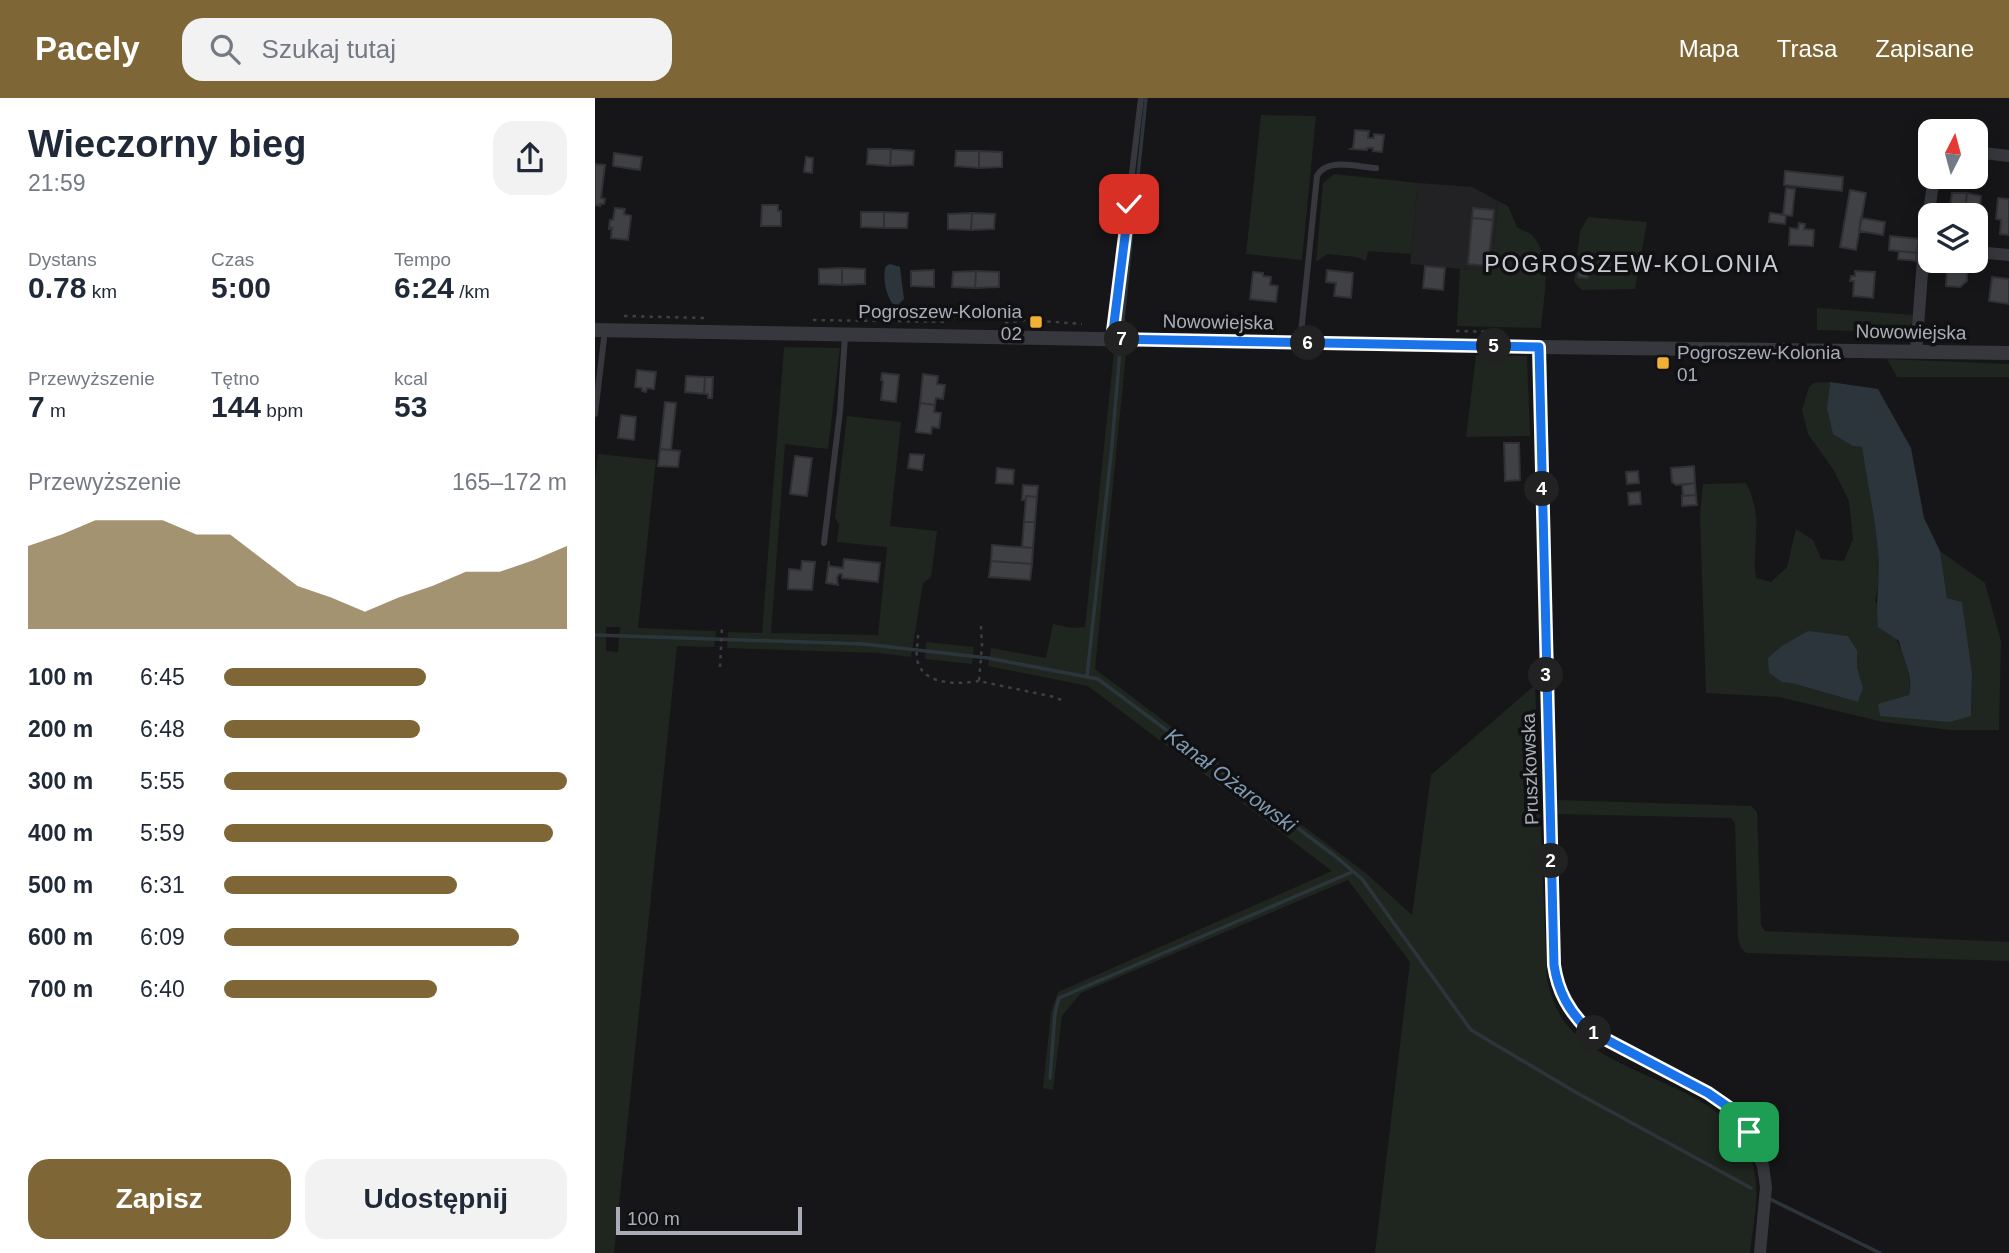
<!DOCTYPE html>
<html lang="pl">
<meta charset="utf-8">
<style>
:root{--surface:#fff;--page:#f2f2f3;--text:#1f2937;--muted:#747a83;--accent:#7e6636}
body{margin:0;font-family:Arial,sans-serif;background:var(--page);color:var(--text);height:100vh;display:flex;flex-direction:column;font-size:26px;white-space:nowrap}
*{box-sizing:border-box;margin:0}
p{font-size:23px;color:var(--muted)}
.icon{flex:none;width:38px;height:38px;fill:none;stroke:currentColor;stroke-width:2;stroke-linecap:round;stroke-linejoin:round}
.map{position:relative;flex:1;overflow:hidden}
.drawer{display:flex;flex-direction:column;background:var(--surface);width:595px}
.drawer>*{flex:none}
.needle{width:46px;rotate:6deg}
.controls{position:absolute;left:1323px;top:21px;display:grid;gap:14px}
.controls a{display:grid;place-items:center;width:70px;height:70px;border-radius:14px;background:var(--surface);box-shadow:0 4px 18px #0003;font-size:35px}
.scale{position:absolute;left:21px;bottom:18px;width:186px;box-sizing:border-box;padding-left:7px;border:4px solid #a8adb8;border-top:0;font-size:19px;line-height:24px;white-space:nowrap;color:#a8adb8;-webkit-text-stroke:5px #111113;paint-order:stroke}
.pin{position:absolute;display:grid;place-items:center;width:60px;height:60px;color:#fff;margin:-30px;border-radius:14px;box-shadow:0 4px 10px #0006}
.km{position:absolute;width:35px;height:35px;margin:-18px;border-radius:50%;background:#222;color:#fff;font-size:19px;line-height:35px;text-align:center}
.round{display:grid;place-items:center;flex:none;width:74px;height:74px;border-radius:21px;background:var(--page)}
.overview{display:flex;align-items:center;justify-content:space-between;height:119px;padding:0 28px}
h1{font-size:38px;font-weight:700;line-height:52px}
.metrics{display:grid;grid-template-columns:repeat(3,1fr);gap:10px;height:119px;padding:7px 28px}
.metrics div{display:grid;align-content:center}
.metrics b{font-size:30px;font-weight:700}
.metrics small{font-size:19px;font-weight:400}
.metrics p{font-size:19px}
.chart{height:196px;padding:14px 28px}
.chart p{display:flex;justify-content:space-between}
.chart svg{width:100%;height:126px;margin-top:7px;fill:var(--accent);opacity:.7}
.action{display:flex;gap:14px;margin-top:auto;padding:14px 28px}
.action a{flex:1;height:80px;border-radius:21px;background:var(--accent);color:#fff;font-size:28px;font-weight:700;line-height:80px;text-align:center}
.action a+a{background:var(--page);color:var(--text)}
ul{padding:0 28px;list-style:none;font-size:23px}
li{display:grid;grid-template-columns:112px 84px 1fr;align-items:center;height:52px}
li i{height:18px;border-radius:9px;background:var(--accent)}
header{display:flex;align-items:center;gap:42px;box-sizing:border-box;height:98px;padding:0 35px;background:var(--accent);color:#fff}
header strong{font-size:33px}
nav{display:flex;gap:38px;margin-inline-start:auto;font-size:24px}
.search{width:490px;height:63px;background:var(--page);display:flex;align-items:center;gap:18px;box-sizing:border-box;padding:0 24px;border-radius:21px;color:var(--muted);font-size:26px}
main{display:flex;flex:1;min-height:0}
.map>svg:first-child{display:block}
.built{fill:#222225}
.green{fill:#1e261f;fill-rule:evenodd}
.water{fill:#2c353c}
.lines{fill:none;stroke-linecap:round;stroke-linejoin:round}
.stream{stroke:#2c353c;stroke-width:3.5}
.building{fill:#404145;stroke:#303034;stroke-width:2}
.path{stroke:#3d3f44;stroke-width:2.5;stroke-dasharray:3.5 5;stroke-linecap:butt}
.service{stroke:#37383d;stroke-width:6}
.minor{stroke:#37383d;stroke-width:12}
.tertiary{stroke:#37383d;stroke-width:14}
.route-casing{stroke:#fff;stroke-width:14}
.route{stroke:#1a73e8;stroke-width:9}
.poi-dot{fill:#f2b134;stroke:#111113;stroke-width:2.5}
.labels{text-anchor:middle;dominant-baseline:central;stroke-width:7;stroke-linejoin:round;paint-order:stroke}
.poi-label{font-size:19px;fill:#a8adb8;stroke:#111113;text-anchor:end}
.street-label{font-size:19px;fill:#a8adb8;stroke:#111113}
.water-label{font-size:21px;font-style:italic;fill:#7f9bb3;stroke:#111113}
.quarter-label{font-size:23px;letter-spacing:2px;fill:#c9ccd4;stroke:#111113}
</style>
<header>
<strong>Pacely</strong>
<div class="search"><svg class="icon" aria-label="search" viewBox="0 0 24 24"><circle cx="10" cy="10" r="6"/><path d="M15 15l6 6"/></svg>Szukaj tutaj</div>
<nav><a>Mapa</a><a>Trasa</a><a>Zapisane</a></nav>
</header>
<main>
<section class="drawer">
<div class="overview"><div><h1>Wieczorny bieg</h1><p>21:59</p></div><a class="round"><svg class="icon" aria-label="share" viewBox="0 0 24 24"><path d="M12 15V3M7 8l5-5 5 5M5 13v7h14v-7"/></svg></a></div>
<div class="metrics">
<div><p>Dystans</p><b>0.78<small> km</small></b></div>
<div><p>Czas</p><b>5:00</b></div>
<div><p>Tempo</p><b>6:24<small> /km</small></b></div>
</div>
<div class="metrics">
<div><p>Przewyższenie</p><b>7<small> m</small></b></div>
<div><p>Tętno</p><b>144<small> bpm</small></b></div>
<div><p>kcal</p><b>53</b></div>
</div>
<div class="chart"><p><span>Przewyższenie</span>165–172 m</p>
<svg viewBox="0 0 160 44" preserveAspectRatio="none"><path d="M0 44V15L10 11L20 6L30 6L40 6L50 11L60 11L70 20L80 29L90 33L100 38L110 33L120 29L130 24L140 24L150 20L160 15V44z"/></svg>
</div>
<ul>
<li><b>100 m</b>6:45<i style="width:59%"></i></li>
<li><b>200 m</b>6:48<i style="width:57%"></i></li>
<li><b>300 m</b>5:55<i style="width:100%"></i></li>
<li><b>400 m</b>5:59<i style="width:96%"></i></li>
<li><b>500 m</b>6:31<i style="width:68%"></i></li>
<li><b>600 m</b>6:09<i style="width:86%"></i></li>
<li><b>700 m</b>6:40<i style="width:62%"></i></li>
</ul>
<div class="action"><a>Zapisz</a><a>Udostępnij</a></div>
</section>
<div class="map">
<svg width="1414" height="1155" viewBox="0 0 1414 1155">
<rect width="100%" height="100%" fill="#161618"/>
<path class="built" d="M823,85L877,89L903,103L897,174L815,166Z"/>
<path class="green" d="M666,17L721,18L707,162L651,156Z
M739,76L823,85L816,156L773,153L771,163L762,159L732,156L721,164L728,85Z
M903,103L913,108L922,129C926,132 933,134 937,137C959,160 948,202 946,230L862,228L865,171L897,173Z
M993,119L1052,124L1040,191L987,192L979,184L985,133Z
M1222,210L1318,217L1317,225L1307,234L1222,232Z
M189,249L245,250L233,351L190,346L176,535L283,537L292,449L242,444L244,426L240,420L252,318L306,324L295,428L342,433L336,479L328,485L316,559L283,555L132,550L133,534L167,535Z
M519,254L531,255L500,571L772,776L817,817L836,677L940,587L952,882C956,897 961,913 971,926C1023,989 1155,985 1161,1085C1163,1107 1157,1133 1155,1155H780L815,864L753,782L486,895L467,918L458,992L448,990L456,914L463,894L737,773L493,588L393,568L396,550L451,560L458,526L476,530L490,529Z
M881,257L932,258L935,338L871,339Z
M1292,261L1414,266V279H1302Z
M1235,284L1232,310L1258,348L1267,349C1274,396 1293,457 1280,503C1295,528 1320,569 1314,597L1376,618L1377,574L1367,504L1352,500L1345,453L1390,485L1406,543L1404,632H1355L1288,624L1184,599L1111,595L1105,418L1108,386L1151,385C1170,423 1156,443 1161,480L1176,484L1192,469L1201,431L1218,442L1226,461L1249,463L1258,441L1254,403L1238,371L1213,336L1207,312L1214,289L1219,285ZM1234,536L1253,538L1262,552V569L1268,590L1263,604L1200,586L1187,584L1188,547L1201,540Z
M3,356L61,362L43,530L121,533L119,549L82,548L19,1155H0V383ZM11,529H25L23,554L11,553Z
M331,544L379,549L377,566L330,561Z
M962,702L1156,708L1162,714L1166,827L1170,833L1414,844V863L1151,855L1146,850L1143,841L1140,725L1136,720L962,716Z"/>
<path class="water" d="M295,166L305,169L309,201L303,207L298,206C291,198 287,178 291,168Z
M1235,284L1283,291L1316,350L1329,420L1345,453L1352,500L1367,504L1377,574L1376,618L1355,624L1285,618L1283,606L1314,597C1319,578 1308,562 1304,543L1283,529C1280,503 1286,479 1283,452C1280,418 1272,383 1267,349L1258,348L1238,336L1232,310Z
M1213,533L1253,538L1262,552V569L1268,590L1263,604L1200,586L1187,584L1174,575L1173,560L1188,547Z"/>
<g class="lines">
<path class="stream" d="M527,230L551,0
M0,537L269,546L393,560L503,581L740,758L767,781L876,932L982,995L1156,1090
M492,579L517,347L525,252
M455,980L460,915L464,900L757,774
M1177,1102L1285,1155"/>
</g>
<path class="building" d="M760,32L774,33L773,40H779V36L789,37L787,54L778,53V50H772V52L756,51L758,50Z
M273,51H296L295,68L272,66Z
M296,51L319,53L318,67L295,68Z
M361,53H384V70L360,68Z
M384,53L407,54V69L384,70Z
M19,55L47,59L45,72L18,68Z
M211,59L218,60L217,75L209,74Z
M0,66L10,67L6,100L10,101L9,106H5V108L0,107Z
M1190,73L1248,79L1247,93L1189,87Z
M1191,90L1200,91L1197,118L1188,117Z
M1255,92L1271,95L1261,152L1245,149Z
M1357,95H1372L1369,117L1354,116Z
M1372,95L1386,98L1384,119L1369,117Z
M1403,100L1414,101V137L1405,136L1406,122L1401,121Z
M167,107H183V113H186V128H166Z
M20,110L30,111L29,116L36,118L33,142L16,140L17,130L14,131L15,122H18Z
M878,110L899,112L898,122L877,120Z
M266,114H289V130L266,129Z
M289,114L313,115L312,130H289Z
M377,115L376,132L353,131V116Z
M377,115L400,116L399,131L376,132Z
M1175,115L1191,117L1190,126L1174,124Z
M877,120L898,122L893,168L873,166Z
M1266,120L1290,124L1288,137L1264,133Z
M1204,125L1210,126L1209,131L1219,132L1218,148L1194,147L1195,130L1203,131Z
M1295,138L1324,141L1322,155L1294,152Z
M1304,153L1322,155L1321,163L1303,161Z
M985,157L996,158L997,170H994L993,180L983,179Z
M1352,166L1372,171V183L1365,189L1351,188Z
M830,168L850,170L848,192L828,190Z
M247,170V187L224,186V171Z
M247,170L270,171V186L247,187Z
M339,172V189L316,188V173Z
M732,172L758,175L756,200L739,198L741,185L731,184Z
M381,173L380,190L357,189L358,174Z
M381,173L404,174V189L380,190Z
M1260,173L1280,174L1278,200L1258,198L1259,183H1255L1256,178H1260Z
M658,174L668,175V178L676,179L675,187L683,188L681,204L655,201Z
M1397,179L1414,181V206L1394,203Z
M42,272L61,274L59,291L52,290L51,294L47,293V290L40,289Z
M287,275L304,277L301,304L286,302L288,283L286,282Z
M328,276L343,278L342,286L350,287L348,301L341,300L340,307L325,305Z
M91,278L110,279L109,296L90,294Z
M110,279H118L117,300H113V296H109Z
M70,304L81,305L76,352L65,351Z
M325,305L340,307L339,314L346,315L344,330L337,329L336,336L321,334Z
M26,317L41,319L39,342L23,340Z
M909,345H924L925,382L910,383Z
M65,351L85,353L83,369L63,368Z
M315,356L329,357L327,372L313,370Z
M200,358L217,360L212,398L195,396Z
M1099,368L1100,385L1081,387L1077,384L1076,370Z
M402,370L419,372L418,386L401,385Z
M1043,373L1044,385L1032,386L1031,374Z
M1100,385L1101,397L1088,398L1087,387Z
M428,387L443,388L442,399L431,398V402H427Z
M1045,394L1046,406L1034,407L1033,395Z
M1101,397L1102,407L1087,408V398Z
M431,398L442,399L440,424H429Z
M429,424H440L438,450L427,449Z
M397,447L438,450L437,466L396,463Z
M249,461L285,465L283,484L247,480V476H244L242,480L243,487L231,485L234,463V468L248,470Z
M207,463L220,464L217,492L193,491L194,471L206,472Z
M396,463L437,466L435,482L394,479Z"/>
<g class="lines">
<path class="path" d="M29,218L110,220
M218,222L354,224
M410,225L431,222L487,226
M861,233L903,234
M386,528L387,547L384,583L459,599L469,603
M323,537C323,546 320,557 323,565C331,588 365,586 384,583
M125,569L127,529"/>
<path class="service" d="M517,241L546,0
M705,245L722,78C732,59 762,69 781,70
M0,316L10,232
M229,445L245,313L250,238"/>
<path class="minor" d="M1381,54L1414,58
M1381,154L1414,157
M944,249L959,867C963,894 974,913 993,932L1113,995L1139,1013L1147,1022L1168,1068L1171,1089L1165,1155
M1321,254L1329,148L1339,79"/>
<path class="tertiary" d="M0,232L944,249L1414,255"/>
</g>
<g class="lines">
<g class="route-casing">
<path id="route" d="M534,106L517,241L944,249L959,867C963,894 974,913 993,932L1113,995L1139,1013L1154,1034"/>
</g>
<use href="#route" class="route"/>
</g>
<g class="poi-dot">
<rect x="434" y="217" width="14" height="14" rx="3.5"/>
<rect x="1061" y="258" width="14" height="14" rx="3.5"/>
</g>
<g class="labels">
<g class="poi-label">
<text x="427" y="213">Pogroszew-Kolonia<tspan x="427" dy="22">02</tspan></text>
<text x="1082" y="254" text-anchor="start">Pogroszew-Kolonia<tspan x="1082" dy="22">01</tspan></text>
</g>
<g class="street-label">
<text transform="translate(623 224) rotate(1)">Nowowiejska</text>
<text transform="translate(1316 234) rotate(1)">Nowowiejska</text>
<text transform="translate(935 671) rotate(-92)">Pruszkowska</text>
</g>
<g class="water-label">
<text transform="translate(636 682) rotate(37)">Kanał Ożarowski</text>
</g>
<g class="quarter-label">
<text x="1037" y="166">POGROSZEW-KOLONIA</text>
</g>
</g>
</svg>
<div class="controls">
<a><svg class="needle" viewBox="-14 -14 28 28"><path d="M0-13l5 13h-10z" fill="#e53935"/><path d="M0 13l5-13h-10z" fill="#747a83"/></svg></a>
<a><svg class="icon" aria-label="layers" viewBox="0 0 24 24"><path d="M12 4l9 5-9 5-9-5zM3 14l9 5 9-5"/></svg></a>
</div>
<div class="scale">100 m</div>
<div class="pin" style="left:1154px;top:1034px;background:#1e9e55"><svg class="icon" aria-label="arrive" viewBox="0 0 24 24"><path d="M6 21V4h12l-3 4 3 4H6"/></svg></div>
<div class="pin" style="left:534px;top:106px;background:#d93025"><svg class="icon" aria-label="check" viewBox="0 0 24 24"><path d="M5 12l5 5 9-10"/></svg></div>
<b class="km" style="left:999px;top:935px">1</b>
<b class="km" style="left:956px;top:763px">2</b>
<b class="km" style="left:951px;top:577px">3</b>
<b class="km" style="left:947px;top:391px">4</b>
<b class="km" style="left:899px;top:248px">5</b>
<b class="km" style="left:713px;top:245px">6</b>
<b class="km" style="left:527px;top:241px">7</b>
</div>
</main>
